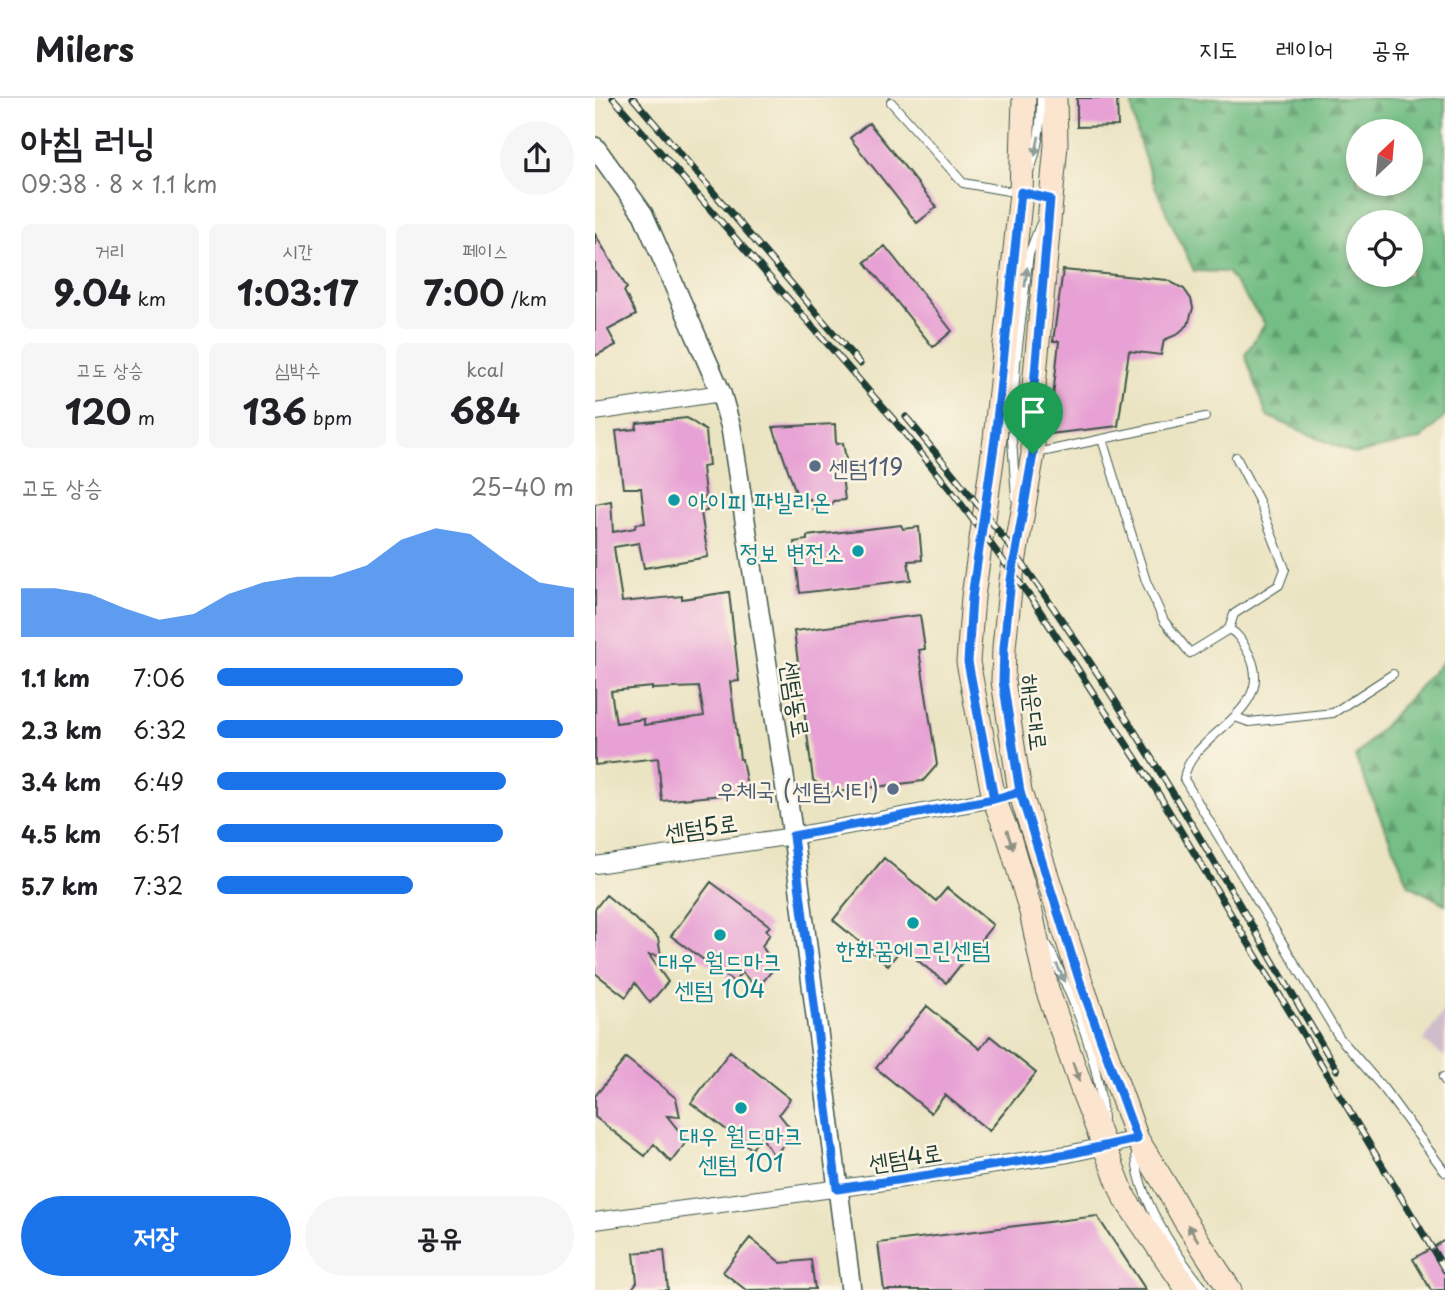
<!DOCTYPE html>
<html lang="ko">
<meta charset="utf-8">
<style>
:root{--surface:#fff;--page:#f6f6f6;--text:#202124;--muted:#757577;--line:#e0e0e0;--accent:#1a73e8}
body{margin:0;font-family:"Playpen Sans","Poor Story",sans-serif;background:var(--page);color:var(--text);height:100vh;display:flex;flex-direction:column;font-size:26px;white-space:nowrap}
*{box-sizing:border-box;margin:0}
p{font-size:23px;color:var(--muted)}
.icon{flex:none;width:38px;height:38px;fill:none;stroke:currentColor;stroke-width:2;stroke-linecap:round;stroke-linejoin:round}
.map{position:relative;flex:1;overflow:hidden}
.side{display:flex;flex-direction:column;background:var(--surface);width:595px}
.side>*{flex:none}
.needle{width:46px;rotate:26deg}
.fabs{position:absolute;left:751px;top:21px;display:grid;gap:14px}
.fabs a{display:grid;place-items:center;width:77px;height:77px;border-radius:50%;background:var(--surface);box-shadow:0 4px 10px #0003;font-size:35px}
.pin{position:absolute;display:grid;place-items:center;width:60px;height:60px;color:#fff;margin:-72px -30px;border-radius:50% 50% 50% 0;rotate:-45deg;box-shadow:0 0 7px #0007}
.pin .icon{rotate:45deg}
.round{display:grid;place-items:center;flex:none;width:74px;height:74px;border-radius:37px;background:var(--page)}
.headline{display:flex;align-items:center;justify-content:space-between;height:119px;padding:0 21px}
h1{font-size:38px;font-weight:700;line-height:52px}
.figures{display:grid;grid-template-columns:repeat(3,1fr);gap:10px;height:119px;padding:7px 21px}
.figures div{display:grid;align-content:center;border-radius:10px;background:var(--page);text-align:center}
.figures b{font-size:35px;font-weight:700}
.figures small{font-size:19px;font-weight:400}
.figures p{font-size:19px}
.chart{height:196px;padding:14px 21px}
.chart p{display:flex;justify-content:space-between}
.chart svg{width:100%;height:126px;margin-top:7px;fill:var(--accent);opacity:.7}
.cta{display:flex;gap:14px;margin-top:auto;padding:14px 21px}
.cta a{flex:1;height:80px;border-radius:42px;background:var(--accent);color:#fff;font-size:28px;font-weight:700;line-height:80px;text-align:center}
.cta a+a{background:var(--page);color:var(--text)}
ul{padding:0 21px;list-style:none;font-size:23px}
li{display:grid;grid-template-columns:112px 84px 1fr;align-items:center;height:52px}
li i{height:18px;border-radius:9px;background:var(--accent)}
header{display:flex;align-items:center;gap:42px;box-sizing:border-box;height:98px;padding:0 35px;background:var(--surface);border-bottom:2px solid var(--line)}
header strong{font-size:33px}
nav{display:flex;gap:38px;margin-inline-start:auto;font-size:24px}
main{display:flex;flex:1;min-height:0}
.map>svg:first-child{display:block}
.industrial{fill:#d0bdcc}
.forest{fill:url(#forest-firs);stroke:#4a7e5c;stroke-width:2;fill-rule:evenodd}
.building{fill:#e7a1d4;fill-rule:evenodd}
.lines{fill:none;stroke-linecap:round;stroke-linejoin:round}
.service-casing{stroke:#3e5649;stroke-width:10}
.minor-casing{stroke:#3e5649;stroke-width:18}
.tertiary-casing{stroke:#3e5649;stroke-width:22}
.secondary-casing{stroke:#3e5649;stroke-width:25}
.service{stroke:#fff;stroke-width:8}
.minor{stroke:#fff;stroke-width:16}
.tertiary{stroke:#fff;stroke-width:19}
.secondary{stroke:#fce5cf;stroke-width:23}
.rail-casing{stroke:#1f3d34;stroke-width:7}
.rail{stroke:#fcf5e5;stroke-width:4.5;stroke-dasharray:13;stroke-linecap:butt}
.oneway{fill:#8f9e9a}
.oneway2{fill:#8e9182}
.route-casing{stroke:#fff;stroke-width:14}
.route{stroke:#1a73e8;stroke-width:9}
.service-dot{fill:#5c6f8a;stroke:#fcf5e5;stroke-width:2.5}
.culture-dot{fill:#0f9aa8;stroke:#fcf5e5;stroke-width:2.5}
.labels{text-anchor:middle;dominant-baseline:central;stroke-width:5;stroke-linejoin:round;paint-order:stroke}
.service-label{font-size:24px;fill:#4e5e75;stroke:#fcf5e5;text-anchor:start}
.culture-label{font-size:24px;fill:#0d838f;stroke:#fcf5e5}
.street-label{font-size:24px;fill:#1f3d34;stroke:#fcf5e5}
</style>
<header>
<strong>Milers</strong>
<nav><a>지도</a><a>레이어</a><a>공유</a></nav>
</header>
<main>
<section class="side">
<div class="headline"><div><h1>아침 러닝</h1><p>09:38 · 8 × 1.1 km</p></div><a class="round"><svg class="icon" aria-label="share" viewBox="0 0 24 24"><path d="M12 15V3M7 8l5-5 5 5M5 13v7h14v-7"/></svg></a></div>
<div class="figures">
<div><p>거리</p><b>9.04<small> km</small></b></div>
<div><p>시간</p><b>1:03:17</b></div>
<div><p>페이스</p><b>7:00<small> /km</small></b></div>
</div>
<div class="figures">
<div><p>고도 상승</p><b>120<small> m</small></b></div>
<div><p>심박수</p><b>136<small> bpm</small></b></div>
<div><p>kcal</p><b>684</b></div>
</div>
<div class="chart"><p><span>고도 상승</span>25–40 m</p>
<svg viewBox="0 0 160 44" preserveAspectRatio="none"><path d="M0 44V27L10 27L20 29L30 34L40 38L50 36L60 29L70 25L80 23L90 23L100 19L110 10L120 6L130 8L140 17L150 25L160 27V44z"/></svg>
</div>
<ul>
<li><b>1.1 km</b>7:06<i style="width:69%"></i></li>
<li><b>2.3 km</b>6:32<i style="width:97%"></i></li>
<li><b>3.4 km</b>6:49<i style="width:81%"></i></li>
<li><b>4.5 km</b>6:51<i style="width:80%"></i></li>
<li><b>5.7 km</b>7:32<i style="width:55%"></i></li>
</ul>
<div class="cta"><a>저장</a><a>공유</a></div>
</section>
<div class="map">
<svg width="850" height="1192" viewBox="0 0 850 1192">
<defs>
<pattern id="forest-firs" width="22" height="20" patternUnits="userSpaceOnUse" patternTransform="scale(1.75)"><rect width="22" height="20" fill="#74be85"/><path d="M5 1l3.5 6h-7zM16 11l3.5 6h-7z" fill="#5f9c6e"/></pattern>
</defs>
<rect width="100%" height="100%" fill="#fcf5e5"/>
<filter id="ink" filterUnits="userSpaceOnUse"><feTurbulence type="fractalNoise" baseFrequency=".0143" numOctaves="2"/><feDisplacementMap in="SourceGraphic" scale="14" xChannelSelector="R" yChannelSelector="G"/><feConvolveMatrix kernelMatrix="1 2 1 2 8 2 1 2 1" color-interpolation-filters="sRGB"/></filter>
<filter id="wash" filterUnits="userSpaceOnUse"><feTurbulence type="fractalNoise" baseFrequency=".00686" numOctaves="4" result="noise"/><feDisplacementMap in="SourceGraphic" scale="28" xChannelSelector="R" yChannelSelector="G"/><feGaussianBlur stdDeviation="1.57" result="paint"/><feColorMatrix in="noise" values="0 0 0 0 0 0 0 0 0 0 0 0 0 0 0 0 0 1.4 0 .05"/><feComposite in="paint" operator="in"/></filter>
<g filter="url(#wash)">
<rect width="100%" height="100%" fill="#ebe4c3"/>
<path class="industrial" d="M850,911V959L828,943Z"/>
<path class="forest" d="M536,0H850V318L826,341L760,356L672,318L650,257L670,226L632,174L599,173C574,118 542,61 536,0ZM763,33H816V86H763ZM763,124H816V177H763Z
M850,561V806L814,787L760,659Z"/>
<g id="blocks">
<path class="building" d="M482,0H522L523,28L482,29Z
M274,25L342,109L322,125L255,40Z
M0,136L32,190L29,193L41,217L13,232L21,247L0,258Z
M290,148L357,233L338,249L270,164Z
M468,172L572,182L589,191L596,201L598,210L593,227L581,237L569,242L566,257L534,253L523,328L454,336L464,243H458Z
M92,320L111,333L114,368L107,369L112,413L106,414L113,459L49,470L44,445L19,449L27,504L87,498V501L134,494L144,583L135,584L145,661H147L152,689L147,690L148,695L67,703L63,660L0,667V406L16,403L18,434L40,430L41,426L50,425L46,390H28L21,333L41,331L42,325ZM57,589V591L104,589L109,618L49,627V621L21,625L16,593Z
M240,326L241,346L248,345L252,367L246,370L250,402L238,403L237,407L218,411L215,401L204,403L178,329Z
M306,427L308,431L324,429L327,462L313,463L316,482L205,495L199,444L212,442V438Z
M325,517L330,551L324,552L342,667L328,683L234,695L218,682L199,533Z
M289,760L341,803L352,790L398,827L351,885L307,850L293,867L238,822Z
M116,784L175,828L171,832L175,836L167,848L180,869L162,891L147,874L139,884L76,838Z
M11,797L63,840L66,858L54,857L73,884L55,905L40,885L31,899L0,875V811Z
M332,908L385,951L395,938L441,975L394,1033L350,997L336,1015L281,970Z
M135,953L195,1001L184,1016L199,1035L179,1058L166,1038L157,1051L96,1005Z
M31,960L81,1000L85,1019L72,1018L92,1043L76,1064L59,1046L50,1058L0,1019V998Z
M502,1118L551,1192H289L283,1145Z
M155,1140L186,1165L216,1162L220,1191L151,1192L128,1174Z
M850,1142V1192H836L818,1161Z
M69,1152L73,1192H36L42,1184L39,1155Z"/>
</g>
</g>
<g filter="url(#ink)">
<use href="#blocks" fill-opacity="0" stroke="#3e5649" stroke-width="2"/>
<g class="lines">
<g class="service-casing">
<path id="service" d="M296,4L368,85L452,100
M435,72C444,49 446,25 446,0
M507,341L551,483L569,523L595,555L634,531C645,537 648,546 654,556C684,615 594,635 589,681L744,939L789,991L850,1074
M442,355L610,319
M421,401L417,341L421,265L434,156L445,127
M634,531L639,516L684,487L690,471L664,403L641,359
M640,619L654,624L738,615L798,576
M453,848C479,902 504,960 508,1021
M848,979L850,983
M541,1053C540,1098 582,1158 610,1192"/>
</g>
<g class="minor-casing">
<path id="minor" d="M0,314L126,295
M0,767L198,738L399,701L425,694
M0,1123L282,1085L473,1056L542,1041"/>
</g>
<g class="tertiary-casing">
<path id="tertiary" d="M0,49L48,116L126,295L136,330L198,738L256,1192"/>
</g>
<g class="secondary-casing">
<path id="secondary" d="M429,0L426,95L400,341L378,499L373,564L399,701L414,739L436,814L452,891L488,994L530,1101L593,1192
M460,0L461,47L438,299V356L416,482L409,549L408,583L425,694L486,884L542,1041L569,1085L589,1121L635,1192"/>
</g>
<use href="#service" class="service"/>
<use href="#minor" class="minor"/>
<use href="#tertiary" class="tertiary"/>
<use href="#secondary" class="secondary"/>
<g class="rail-casing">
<path id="rail" d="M18,0L299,322L358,395L441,507L560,690L850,1172
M38,0L265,266
M311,319C346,361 381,403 414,447C536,614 637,795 742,972"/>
</g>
<use href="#rail" class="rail"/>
</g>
<defs><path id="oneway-solid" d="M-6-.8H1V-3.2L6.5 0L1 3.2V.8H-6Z" transform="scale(1.75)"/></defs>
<g class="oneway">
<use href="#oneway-solid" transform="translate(442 48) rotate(101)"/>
<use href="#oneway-solid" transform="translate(431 179) rotate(-83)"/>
<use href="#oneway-solid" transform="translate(466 875) rotate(64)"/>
</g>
<g class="oneway2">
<use href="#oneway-solid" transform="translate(415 742) rotate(72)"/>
<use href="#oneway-solid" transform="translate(481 974) rotate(71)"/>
<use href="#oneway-solid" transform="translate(598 1135) rotate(-123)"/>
</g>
</g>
<g class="lines" filter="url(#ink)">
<g class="route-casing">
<path id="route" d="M438,356L416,482L409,549L408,583L425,694L399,701L198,738L242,1091L473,1056L542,1041L485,884L425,694L399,701L373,564L377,499L400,341L426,94L455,101L438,299V356"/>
</g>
<use href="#route" class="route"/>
</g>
<g class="service-dot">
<circle cx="220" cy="368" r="7"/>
<circle cx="298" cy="691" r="7"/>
</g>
<g class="culture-dot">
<circle cx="79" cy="402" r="7"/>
<circle cx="263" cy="453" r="7"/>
<circle cx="318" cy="825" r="7"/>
<circle cx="125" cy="837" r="7"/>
<circle cx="146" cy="1010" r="7"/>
</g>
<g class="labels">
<g class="service-label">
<text x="234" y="368">센텀119</text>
<text x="284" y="691" text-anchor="end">우체국 (센텀시티)</text>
</g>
<g class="culture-label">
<text x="93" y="402" text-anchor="start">아이피 파빌리온</text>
<text x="249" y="453" text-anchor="end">정보 변전소</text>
<text x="318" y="850">한화꿈에그린센텀</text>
<text x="125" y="862">대우 월드마크<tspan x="125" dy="28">센텀 104</tspan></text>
<text x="146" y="1036">대우 월드마크<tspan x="146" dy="28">센텀 101</tspan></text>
</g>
<g class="street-label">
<text transform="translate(202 601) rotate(81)">센텀동로</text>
<text transform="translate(441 614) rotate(83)">해운대로</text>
<text transform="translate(106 728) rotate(-8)">센텀5로</text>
<text transform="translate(310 1058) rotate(-9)">센텀4로</text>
</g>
</g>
</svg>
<div class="fabs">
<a><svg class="needle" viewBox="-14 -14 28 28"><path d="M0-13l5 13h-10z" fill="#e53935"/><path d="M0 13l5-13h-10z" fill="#757577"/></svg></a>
<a><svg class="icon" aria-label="locate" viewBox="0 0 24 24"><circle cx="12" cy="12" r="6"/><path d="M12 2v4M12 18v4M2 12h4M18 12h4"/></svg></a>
</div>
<div class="pin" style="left:438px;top:356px;background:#1e9e55"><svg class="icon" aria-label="arrive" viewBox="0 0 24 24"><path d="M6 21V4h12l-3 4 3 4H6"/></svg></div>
</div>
</main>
